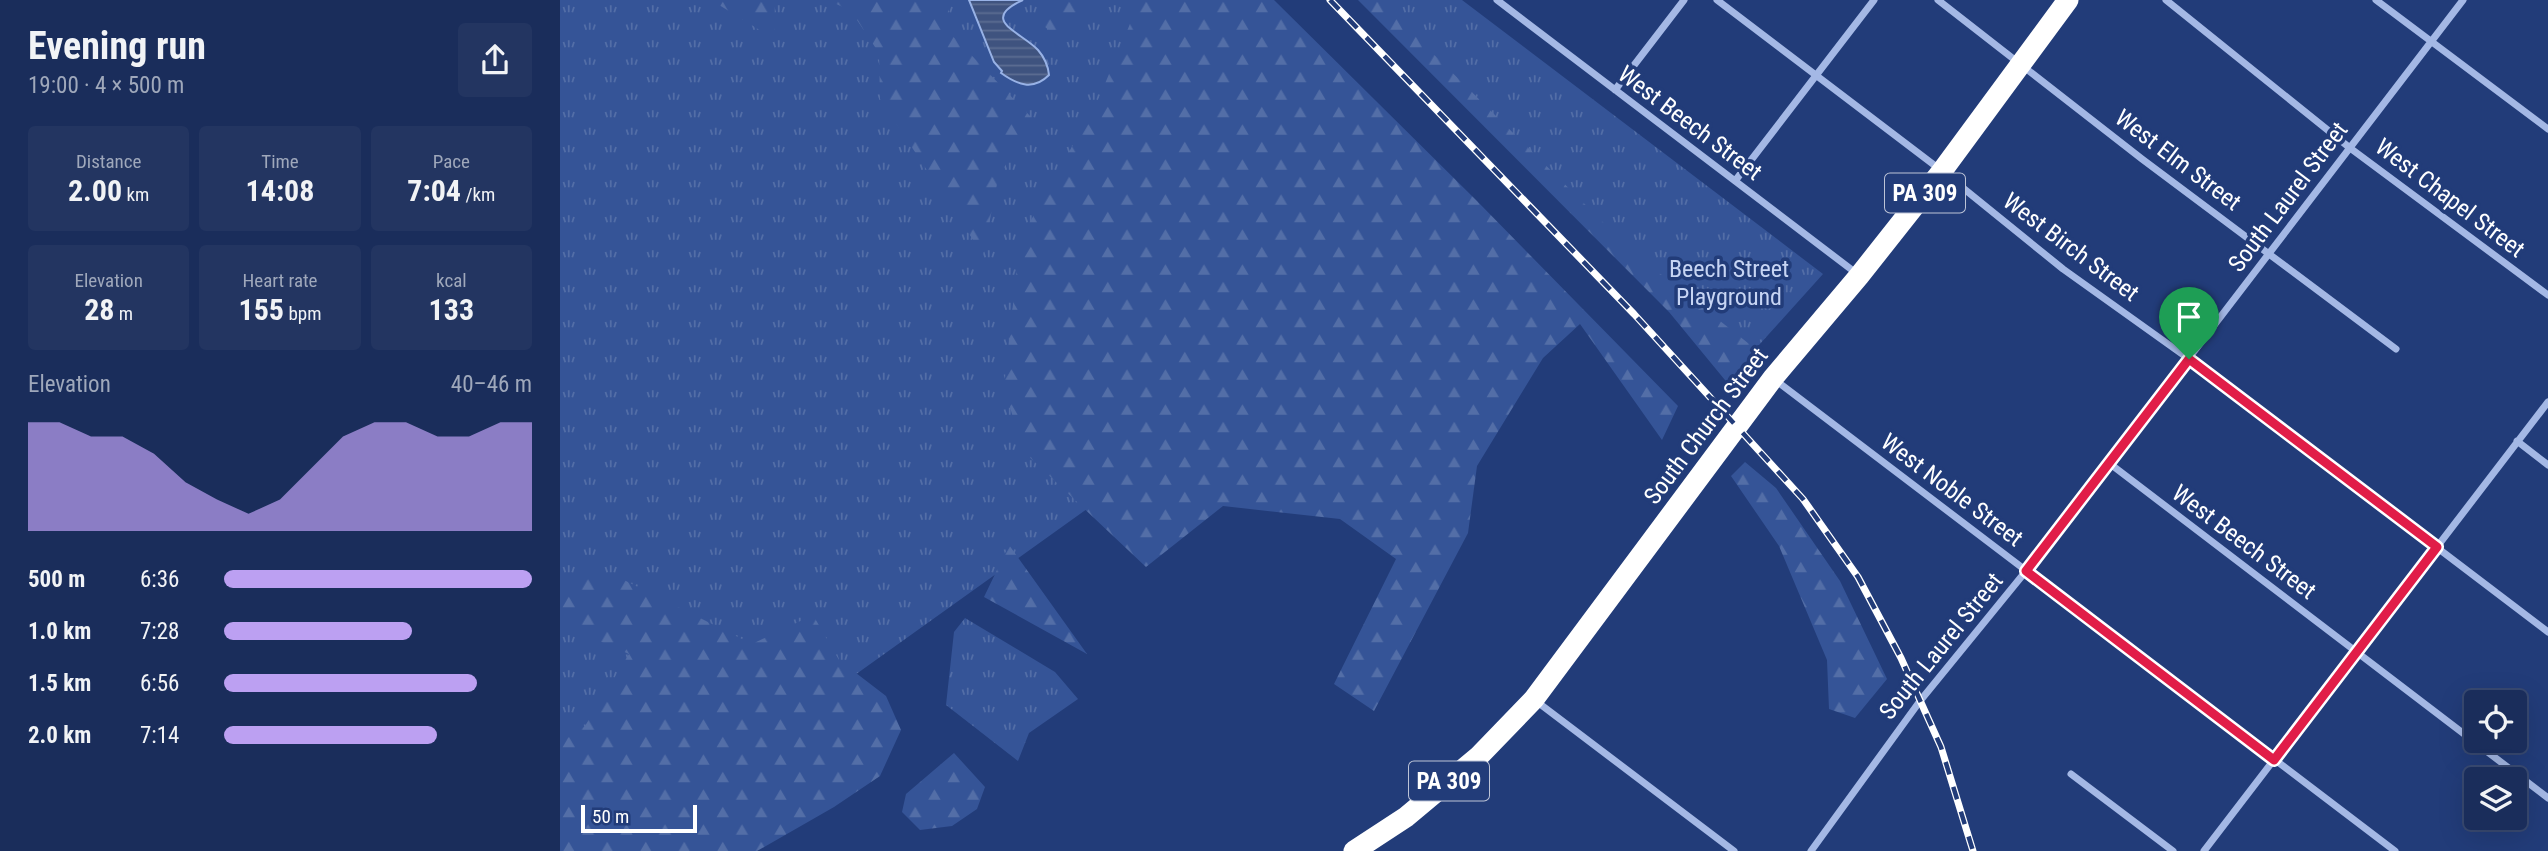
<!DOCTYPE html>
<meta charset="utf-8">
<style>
:root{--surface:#1a2d5b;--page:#233561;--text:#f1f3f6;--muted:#9fa8bb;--line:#384971;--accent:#bca0f2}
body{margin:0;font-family:"Roboto Condensed",sans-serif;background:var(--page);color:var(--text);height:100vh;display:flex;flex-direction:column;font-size:26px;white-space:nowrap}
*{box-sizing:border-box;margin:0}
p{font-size:23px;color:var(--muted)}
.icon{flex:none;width:38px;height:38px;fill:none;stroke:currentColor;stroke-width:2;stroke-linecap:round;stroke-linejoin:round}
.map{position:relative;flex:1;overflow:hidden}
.sheet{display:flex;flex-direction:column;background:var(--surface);width:560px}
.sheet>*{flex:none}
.tools{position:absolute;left:1904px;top:690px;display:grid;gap:14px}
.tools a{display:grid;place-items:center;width:63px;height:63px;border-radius:7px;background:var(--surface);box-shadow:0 7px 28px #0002,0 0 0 2px var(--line);font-size:35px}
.scale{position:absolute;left:21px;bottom:18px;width:116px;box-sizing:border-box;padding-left:7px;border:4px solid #fff;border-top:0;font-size:19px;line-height:24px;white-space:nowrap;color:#fff;-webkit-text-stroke:5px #223c79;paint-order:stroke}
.pin{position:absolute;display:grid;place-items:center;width:60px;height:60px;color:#fff;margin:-72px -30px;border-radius:50% 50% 50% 0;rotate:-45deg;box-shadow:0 0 7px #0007}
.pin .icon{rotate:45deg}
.round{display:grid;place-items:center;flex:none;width:74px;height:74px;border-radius:7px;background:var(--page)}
.overview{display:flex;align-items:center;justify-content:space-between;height:119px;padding:0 28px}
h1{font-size:38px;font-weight:700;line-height:52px}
.figures{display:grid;grid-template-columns:repeat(3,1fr);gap:10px;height:119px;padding:7px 28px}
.figures div{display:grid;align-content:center;border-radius:7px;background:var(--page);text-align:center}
.figures b{font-size:30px;font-weight:700}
.figures small{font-size:19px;font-weight:400}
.figures p{font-size:19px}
.chart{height:196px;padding:14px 28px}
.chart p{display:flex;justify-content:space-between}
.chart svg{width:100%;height:126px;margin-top:7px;fill:var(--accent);opacity:.7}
ul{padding:0 28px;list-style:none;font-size:23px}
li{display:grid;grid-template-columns:112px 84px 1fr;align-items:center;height:52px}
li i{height:18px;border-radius:9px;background:var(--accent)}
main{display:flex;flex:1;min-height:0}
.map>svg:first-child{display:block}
.grass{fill:url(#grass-tufts)}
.forest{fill:url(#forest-firs)}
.water{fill:url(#water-rules);stroke:#98b2e6;stroke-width:2}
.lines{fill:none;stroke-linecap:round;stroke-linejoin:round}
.street{stroke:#a4b8e5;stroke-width:7}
.highway{stroke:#fff;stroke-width:21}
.rail-casing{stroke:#fff;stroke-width:7}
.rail{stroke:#223c79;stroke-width:4.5;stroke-dasharray:13;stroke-linecap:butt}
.route-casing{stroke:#fff;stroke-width:14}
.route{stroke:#e11d48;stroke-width:9}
.labels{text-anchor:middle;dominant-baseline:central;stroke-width:7;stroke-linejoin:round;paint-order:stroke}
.shield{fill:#223c79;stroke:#bdc4d7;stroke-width:2}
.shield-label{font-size:23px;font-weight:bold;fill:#fff}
.street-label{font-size:24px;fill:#fff;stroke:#223c79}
.park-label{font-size:24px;fill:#c7d5f4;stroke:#223c79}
</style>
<main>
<section class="sheet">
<div class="overview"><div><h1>Evening run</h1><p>19:00 · 4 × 500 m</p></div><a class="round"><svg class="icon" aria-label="share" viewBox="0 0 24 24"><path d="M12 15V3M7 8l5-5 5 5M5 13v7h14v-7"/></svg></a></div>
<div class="figures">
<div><p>Distance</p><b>2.00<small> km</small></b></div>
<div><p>Time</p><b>14:08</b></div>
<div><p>Pace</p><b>7:04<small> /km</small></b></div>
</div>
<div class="figures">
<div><p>Elevation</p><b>28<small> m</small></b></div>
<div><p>Heart rate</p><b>155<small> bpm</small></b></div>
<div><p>kcal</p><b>133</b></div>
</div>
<div class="chart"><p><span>Elevation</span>40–46 m</p>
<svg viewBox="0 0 160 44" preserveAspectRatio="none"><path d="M0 44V6L10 6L20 11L30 11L40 17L50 27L60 33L70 38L80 33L90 22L100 11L110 6L120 6L130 11L140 11L150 6L160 6V44z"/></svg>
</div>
<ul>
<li><b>500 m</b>6:36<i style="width:100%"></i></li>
<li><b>1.0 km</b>7:28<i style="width:61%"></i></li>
<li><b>1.5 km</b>6:56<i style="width:82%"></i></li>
<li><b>2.0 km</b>7:14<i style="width:69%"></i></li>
</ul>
</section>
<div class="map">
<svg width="1988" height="851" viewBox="0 0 1988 851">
<defs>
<pattern id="grass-tufts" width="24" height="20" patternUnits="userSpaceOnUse" patternTransform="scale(1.75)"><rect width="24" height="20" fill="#355497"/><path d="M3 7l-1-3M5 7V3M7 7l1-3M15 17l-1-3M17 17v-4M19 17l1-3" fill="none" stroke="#536ea7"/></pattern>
<pattern id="forest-firs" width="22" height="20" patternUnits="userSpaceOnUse" patternTransform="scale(1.75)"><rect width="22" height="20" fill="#355497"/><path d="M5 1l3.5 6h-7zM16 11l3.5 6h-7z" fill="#536ea7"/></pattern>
<pattern id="water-rules" width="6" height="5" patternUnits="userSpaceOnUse" patternTransform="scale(1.75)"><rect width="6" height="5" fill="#3f537f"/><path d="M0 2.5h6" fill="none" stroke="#5c6d92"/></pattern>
</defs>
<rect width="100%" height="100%" fill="#223c79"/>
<path class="grass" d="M0,0H701L689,393L49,851H0Z
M812,0H902L1263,274L1171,376Z
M405,618L495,672L518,699L469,733L458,761L386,705L394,632Z"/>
<path class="forest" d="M151,0H215L214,39Z
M268,0H389V32L471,117L438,179L423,255L320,99L319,53L291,11Z
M492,0H525L503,41L476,20Z
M580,0H714L917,201L1118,406L1102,440L1020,324L983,358L917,466L908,533L814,711L774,684L836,559L780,519L663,506L586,567L463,451L444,387L460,240L539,98Z
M798,0H819L1074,253L1193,347L1174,391L1109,312Z
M1185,462L1216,488L1280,581L1327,679L1295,718L1269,709L1267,660L1219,546L1171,476Z
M449,545L527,654L424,597Z
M0,575L56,576L192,644L253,615L279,660L326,696L341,730L320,776L274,807L197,851H0V743L25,726L69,654L0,624Z
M394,753L425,787L417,809L392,826L360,830L342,812L346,794Z"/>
<path class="water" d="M409,0H463C418,20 461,32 478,50C485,58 488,65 489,75C473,91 458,85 441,73L442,71L434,62Z"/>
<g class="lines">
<path class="street" d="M937,0L1296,273
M1157,0L1382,171L1503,269L1629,359L1988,632
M1378,0L1582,159L1836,349
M1606,0L1790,148L1988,295
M1816,0L1988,129
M1055,90L1124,0
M1175,181L1314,0
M1214,379L1835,851
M1957,441L1988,465
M1549,463L1988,798
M976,701L1174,851
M1511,774L1613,851
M1251,851L1360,701L1466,571L1903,0
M1644,851L1988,402"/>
<path class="highway" d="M794,851L846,817L919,756L974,699L1213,378L1299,276L1382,171L1508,0"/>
<g class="rail-casing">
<path id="rail" d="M770,0L1074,314L1243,499L1298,577L1341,658L1381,747L1413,851"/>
</g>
<use href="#rail" class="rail"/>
</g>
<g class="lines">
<g class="route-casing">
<path id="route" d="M1629,359L1877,547L1714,760L1466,571Z"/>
</g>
<use href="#route" class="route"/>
</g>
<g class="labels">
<g class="shield">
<rect x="1325" y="173.5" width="80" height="39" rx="5"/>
<rect x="849" y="761.5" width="80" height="39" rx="5"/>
</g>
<g class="shield-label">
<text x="1365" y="193">PA 309</text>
<text x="889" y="781">PA 309</text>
</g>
<g class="street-label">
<text transform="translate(1130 123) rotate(37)">West Beech Street</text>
<text transform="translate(1618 160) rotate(37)">West Elm Street</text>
<text transform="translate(1728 197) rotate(-53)">South Laurel Street</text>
<text transform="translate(1890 198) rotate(37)">West Chapel Street</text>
<text transform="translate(1511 247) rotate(37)">West Birch Street</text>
<text transform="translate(1146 426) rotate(-53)">South Church Street</text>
<text transform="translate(1392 490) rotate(37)">West Noble Street</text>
<text transform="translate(1684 542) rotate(37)">West Beech Street</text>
<text transform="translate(1381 646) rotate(-51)">South Laurel Street</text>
</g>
<g class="park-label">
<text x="1169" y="269">Beech Street<tspan x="1169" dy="28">Playground</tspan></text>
</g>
</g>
</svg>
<div class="tools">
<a><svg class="icon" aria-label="locate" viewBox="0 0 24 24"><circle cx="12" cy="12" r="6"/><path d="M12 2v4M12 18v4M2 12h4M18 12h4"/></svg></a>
<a><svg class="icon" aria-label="layers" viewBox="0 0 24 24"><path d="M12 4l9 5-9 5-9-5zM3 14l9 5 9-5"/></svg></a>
</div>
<div class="scale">50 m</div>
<div class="pin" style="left:1629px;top:359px;background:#1e9e55"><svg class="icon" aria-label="arrive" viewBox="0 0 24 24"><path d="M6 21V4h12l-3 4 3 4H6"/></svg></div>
</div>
</main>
